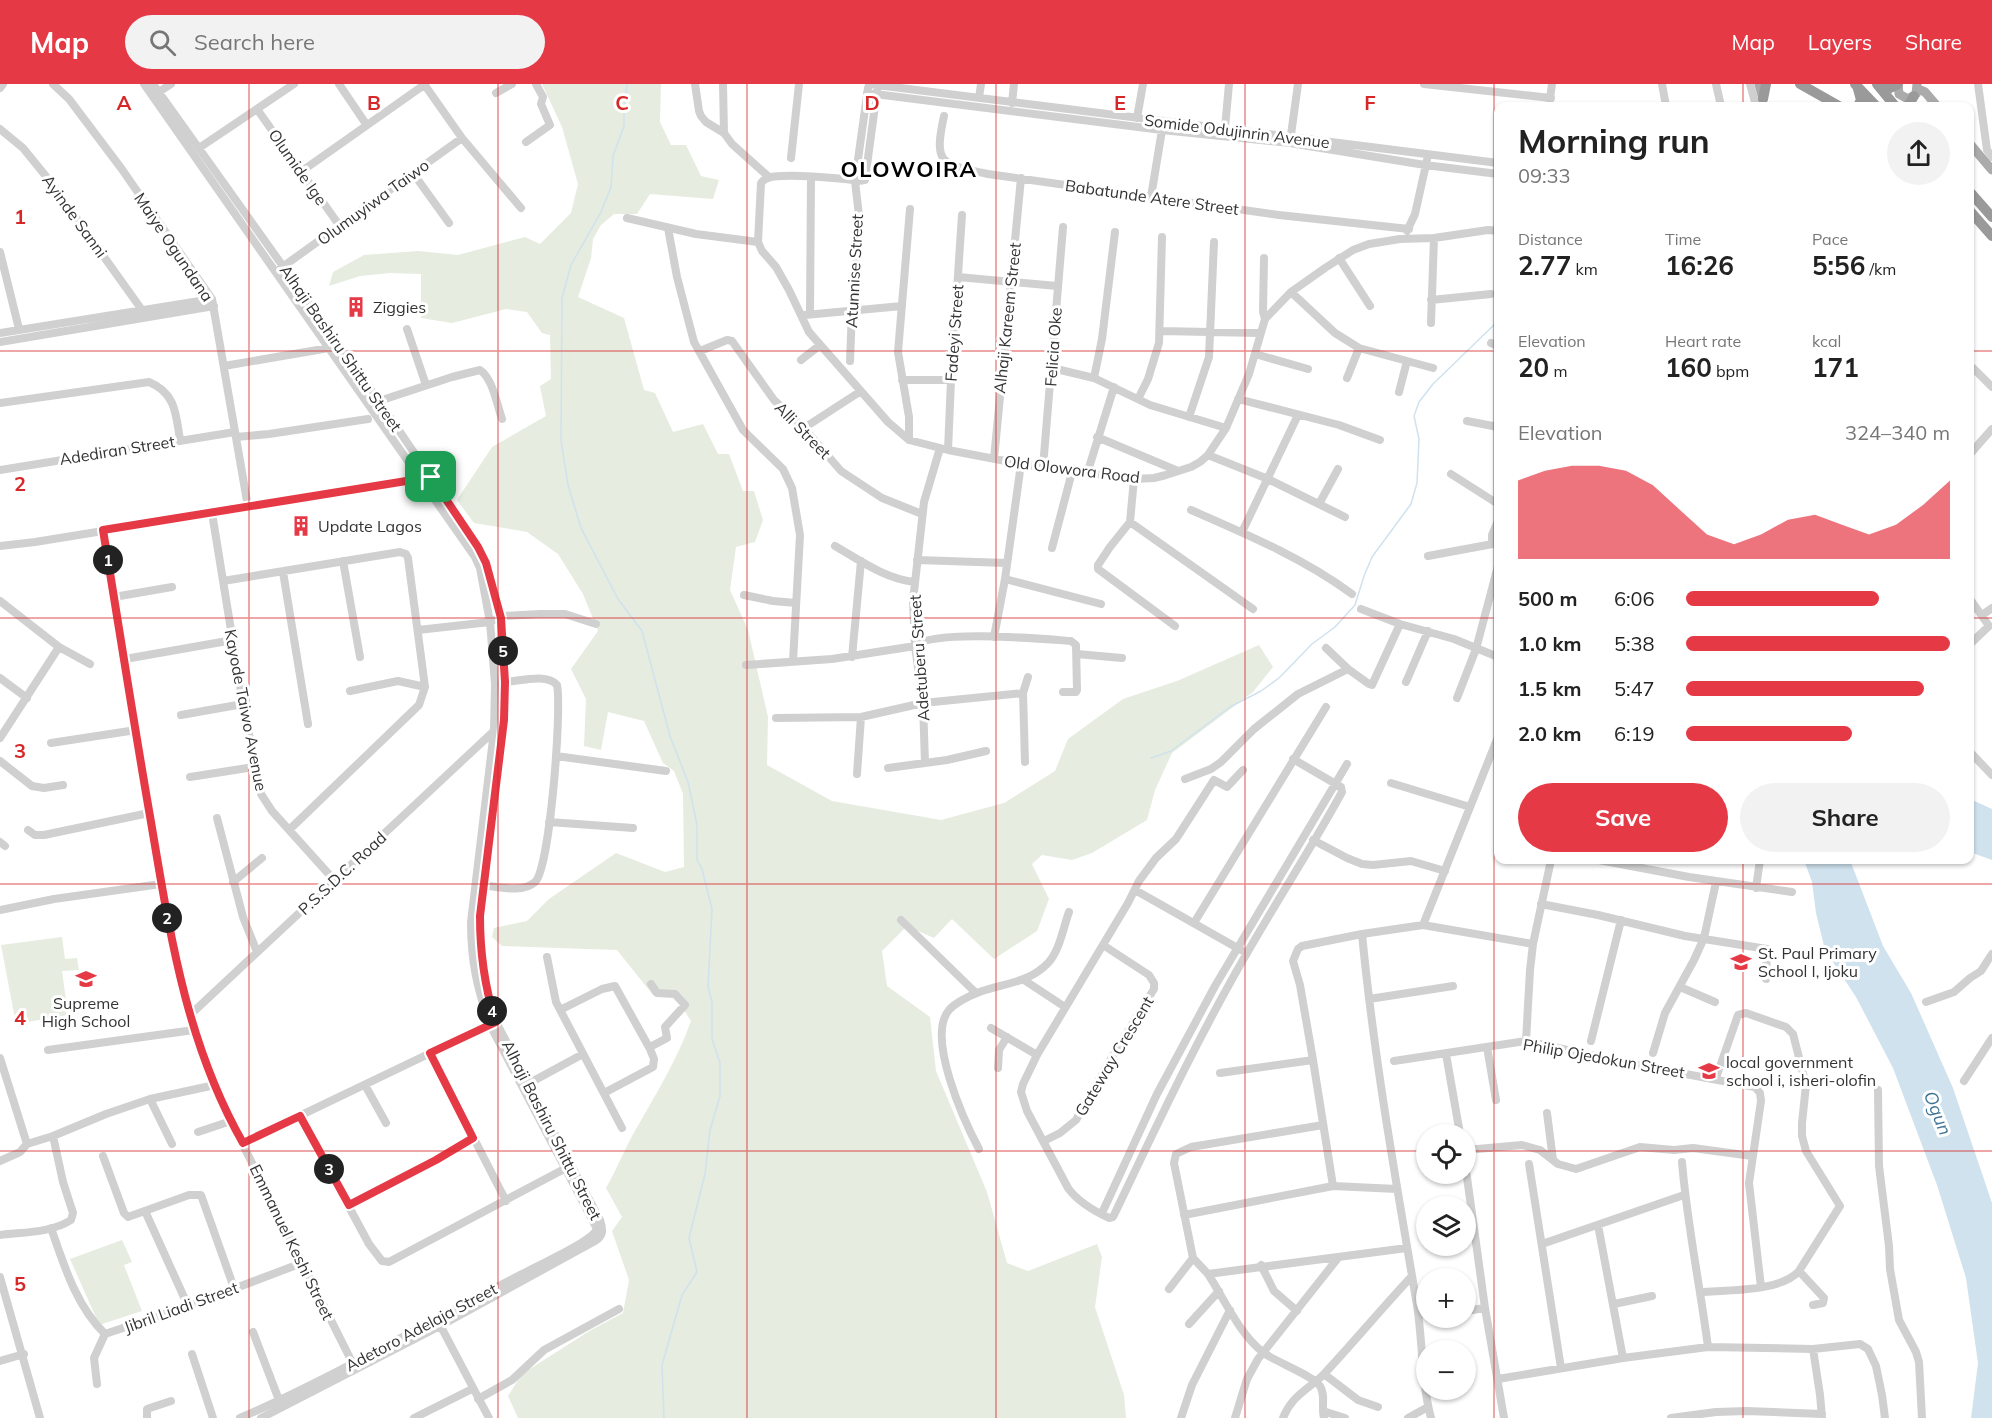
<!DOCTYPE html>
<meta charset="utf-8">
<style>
:root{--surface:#fff;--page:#f2f2f2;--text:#222;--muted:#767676;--accent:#e63946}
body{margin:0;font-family:Mulish,sans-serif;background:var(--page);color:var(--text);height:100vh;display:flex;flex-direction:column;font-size:22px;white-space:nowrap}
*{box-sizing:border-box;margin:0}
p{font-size:20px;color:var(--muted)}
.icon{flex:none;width:33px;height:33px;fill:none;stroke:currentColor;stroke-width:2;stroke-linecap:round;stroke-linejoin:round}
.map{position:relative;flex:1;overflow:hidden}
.sheet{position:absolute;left:1494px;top:18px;width:480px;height:762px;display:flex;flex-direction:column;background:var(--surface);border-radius:12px;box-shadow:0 2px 4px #0004}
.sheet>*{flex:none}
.fabs{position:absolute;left:1416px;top:1040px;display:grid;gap:12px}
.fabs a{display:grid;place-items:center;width:60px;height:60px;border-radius:50%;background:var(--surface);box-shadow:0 2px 4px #0004;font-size:30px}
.pin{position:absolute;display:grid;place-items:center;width:51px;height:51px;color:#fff;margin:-26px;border-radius:12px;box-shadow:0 3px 9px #0006}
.km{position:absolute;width:30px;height:30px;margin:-15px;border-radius:50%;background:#222;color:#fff;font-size:16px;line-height:30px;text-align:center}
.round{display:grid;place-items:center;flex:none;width:63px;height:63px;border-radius:32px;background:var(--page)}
.headline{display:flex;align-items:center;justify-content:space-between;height:102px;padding:0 24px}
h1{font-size:33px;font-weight:700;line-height:45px}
.metrics{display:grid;grid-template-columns:repeat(3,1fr);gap:9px;height:102px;padding:6px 24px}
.metrics div{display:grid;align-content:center}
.metrics b{font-size:26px;font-weight:700}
.metrics small{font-size:16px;font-weight:400}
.metrics p{font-size:16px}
.chart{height:168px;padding:12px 24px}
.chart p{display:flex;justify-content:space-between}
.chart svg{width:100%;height:108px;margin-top:6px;fill:var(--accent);opacity:.7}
.action{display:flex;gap:12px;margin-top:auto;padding:12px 24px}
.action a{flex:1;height:69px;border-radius:36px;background:var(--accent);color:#fff;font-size:24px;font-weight:700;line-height:69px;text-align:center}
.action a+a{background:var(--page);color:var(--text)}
ul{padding:0 24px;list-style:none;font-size:20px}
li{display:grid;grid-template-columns:96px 72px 1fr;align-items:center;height:45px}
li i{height:15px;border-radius:8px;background:var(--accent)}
header{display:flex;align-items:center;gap:36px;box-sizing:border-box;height:84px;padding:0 30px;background:var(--accent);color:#fff}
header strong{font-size:28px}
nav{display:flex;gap:33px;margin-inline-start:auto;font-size:21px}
.search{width:420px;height:54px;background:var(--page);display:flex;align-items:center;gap:15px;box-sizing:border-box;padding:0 21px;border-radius:33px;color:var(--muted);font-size:22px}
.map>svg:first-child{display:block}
.green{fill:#e6ecdf}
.water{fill:#cfe2ee}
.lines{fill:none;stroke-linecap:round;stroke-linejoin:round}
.stream{stroke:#cfe2ee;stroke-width:1.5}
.minor{stroke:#d0d0d0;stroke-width:8}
.major{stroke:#ababab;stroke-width:9}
.highway{stroke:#9a9a9a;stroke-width:10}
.route-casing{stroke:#fff;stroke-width:12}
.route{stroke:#e63946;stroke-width:8}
.grid{fill:none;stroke:#d62828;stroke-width:1.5;stroke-opacity:0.55}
.labels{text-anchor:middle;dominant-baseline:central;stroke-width:6;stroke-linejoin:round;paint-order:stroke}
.street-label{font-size:16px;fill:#333;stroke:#fff}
.poi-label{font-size:16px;fill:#333;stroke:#fff;text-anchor:start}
.water-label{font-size:18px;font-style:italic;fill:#3f7597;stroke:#fff}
.district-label{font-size:22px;font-weight:bold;letter-spacing:1.5px;fill:#000;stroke:#fff}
.grid-label{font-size:20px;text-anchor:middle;font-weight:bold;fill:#d62828;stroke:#fff;stroke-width:6;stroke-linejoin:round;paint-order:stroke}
</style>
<header>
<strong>Map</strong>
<div class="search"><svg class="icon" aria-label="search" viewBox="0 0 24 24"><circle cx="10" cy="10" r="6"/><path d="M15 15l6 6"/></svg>Search here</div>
<nav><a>Map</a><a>Layers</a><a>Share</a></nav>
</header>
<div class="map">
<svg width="1992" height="1334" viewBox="0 0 1992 1334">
<rect width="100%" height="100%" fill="#fff"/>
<path class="green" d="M542,0H661L660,38L671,61H686L701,92L719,96L713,115L650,110L637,130H614L601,141L593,155L591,174L578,213L624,234L644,306L655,309L673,348L703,340L718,370H729L743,407H754L763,436L755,458L736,463L730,506L748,546L768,633L767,681L832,717L941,736L1004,719L1055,687L1068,655L1123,615L1177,597L1259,561L1273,583L1253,608L1172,669L1155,706L1147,736L1092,769L1072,776L1042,771L1032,780L1049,815L1037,847L994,875L952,835L934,854L907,842L882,867L887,902L930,933L936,987L987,1108L1007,1179L1028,1187L1097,1160L1102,1173L1095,1223L1124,1311L1126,1334H518L508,1312L522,1290L591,1246L623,1229L629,1196L612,1147L622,1133L606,1104C617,1085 625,1064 636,1045C656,1010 677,976 691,937L672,907L653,911L617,866L502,862L492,853L494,844L527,837L549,815L616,769L665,788L684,783L683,710L674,687L663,679L644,637L608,628L601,666L584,662L586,615L571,585L598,547L583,510L558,470L527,448L474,439L457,416L492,363L546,332L540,302L551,295L550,251L542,249L527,228L506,225L452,239L421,234V190L390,189L360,192L329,202L333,188L364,171L418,167L458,171L525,153L540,160L571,129L578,100L562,43Z
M62,853L65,875L77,874L79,886L62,887L68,931L16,940L1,861Z
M122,1156L132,1178L124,1181L142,1227L102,1240L98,1238L70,1175Z"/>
<path class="water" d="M1970,715L1992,725V776L1970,768Z
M1804,776H1850L1883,862L1911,909L1953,1004L1992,1119V1334H1971L1978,1279L1966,1194L1937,1101L1893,984L1856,913L1825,866L1816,829L1812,798Z"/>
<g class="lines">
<path class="stream" d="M627,0L624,30V42L613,72L611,103L601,128L571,181L562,214L561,356L568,401L581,444L618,515L642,547L670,652L688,698L697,741V776L702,785L712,825L708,903L712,918V955L720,979V1012L710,1046L705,1090L689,1154L697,1188L682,1211L662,1281L664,1334
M1151,674L1171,667L1230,623L1261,607L1279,594L1312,560L1335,543L1355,521L1364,492L1372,473L1411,420L1417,399L1419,355L1414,332L1419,318L1433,300L1498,237"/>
<path class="minor" d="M53,0L69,15L121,84L212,215L248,423
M144,0L475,473L480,484L490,538L495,600L494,647L471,838C471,877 477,904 490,941L597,1145C592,1158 542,1179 528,1187C432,1235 339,1291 240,1334
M153,0L379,317L478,463L486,479L501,534L505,598L503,652L480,832C480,870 484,902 496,938L600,1136C603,1145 604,1152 595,1157L440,1242L261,1334
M339,0L366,40
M424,0L462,54L521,124
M695,0L699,27L701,32L706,38L724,49L732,60L769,93
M723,0L724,49
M869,0L1498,79
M878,0L865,96L858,97C842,94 782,89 768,94C764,95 764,96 761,99L758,158L762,167L776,183L789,206L809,248L888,338L909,356L948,366L1021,380L1134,395L1154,394L1166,391L1191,383L1200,378L1208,371L1226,344L1249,290L1265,235L1291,208L1325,184L1353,166L1369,160L1400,155L1434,154L1488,146L1498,147
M1424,0L1551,14
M1662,0L1666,22
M1716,0L1721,22
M1750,0L1756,22
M1978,0L1987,66L1992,73
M0,4L3,0
M159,8L171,0
M496,9L512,0
M867,9L1162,46L1290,59L1425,81L1498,90
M979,14L981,0
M1012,19L1014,0
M1549,22L1552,0
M257,25L339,141
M944,32C933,82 942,80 988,90L1279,131L1409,145
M1137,34L1143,0
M1225,44L1229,0
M0,45L23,64L49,96L142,226
M526,58L550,41L541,20L543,13L536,0
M1290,58L1298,0
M199,64L294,0
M791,74L799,0
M302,87L424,1
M413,89L449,139
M1151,113L1162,46
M627,134L696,150L758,158
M668,144L677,193L694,258L743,346L783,385L792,404L800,451L793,577
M1407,147L1415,130L1427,76
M0,168L19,245
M1264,174L1263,228L1265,235
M1339,174L1370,222
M281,184L462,54
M958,193L1057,202
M1291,208L1335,249L1359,264L1433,284
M1431,216L1491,210
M810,230L811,93
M805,231L902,222
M1431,239L1434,154
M407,245L426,301
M1160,247L1260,249
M0,249L212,215
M0,258L214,222
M1491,259L1498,262
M700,267L727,256L732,257L774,316L804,344L841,387L882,414L922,430
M1255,270L1308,285
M801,276L820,261
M850,277L852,226L858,165L859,132L855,97L868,4
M224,282L329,264
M1052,284L1094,294L1150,321L1226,344
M1973,284L1992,303
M1094,294L1102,255L1115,148
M1347,294L1359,264
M902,296H951
M1399,308L1407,277
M1138,315L1148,295L1159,259L1162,153
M1238,315L1339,341L1380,356
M379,317L452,293L480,286C493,295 497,321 502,335
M0,319L149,298C176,309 176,331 180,356
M1189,333L1209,273L1214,158
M1467,337L1498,343
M804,344L861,307
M236,353L269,350L368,335
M1097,353L1178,387
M909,356V333L898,268L910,125
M948,366L951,296L962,131
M1970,370L1992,345
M1208,371L1268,395L1345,433
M994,375L1021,94
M1043,383L1063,143
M0,386L235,348
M1087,390L1114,303
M1451,390L1498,420
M1134,395L1130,438L1110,463L1098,481V485L1175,542
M1319,420L1338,385
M1191,426C1246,450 1303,474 1352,510
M212,429L243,620L261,710L272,727L335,797
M1130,438L1253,525
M103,446L171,858L199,965L231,1037L354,1282
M1242,448L1298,331
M1492,460V451L1498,437
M0,462L35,458L425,395
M835,462C861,477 884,494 914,498
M1052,464L1072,388
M1428,472L1498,459
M917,476L1007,479
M343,477L360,573
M283,488L308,640
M1005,495L1101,520
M223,497L400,468L406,470L408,474L425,603L419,621L289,746
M744,511L773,517L796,519
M114,513L172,503
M1970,515L1989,542L1970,560
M0,517L59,563L90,580
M1361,525L1400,540L1454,555L1498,573
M1982,531L1992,524
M418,546L490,538L503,532L540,530H565L596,540
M994,553L1005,495L1021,380
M1326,564L1348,585L1369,600L1372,601L1400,540
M1077,570L1122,574
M852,573L861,477
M125,575L233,556
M746,581L832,575L915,562C933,545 1043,555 1071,557L1076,561L1077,606L1076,608H1063
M0,594L27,614
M1406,598L1428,547
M350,607L398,597L425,603
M1457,614L1476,565L1498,482
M181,631L243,620
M776,634L861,633L923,619L1023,609
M0,654L59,563
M51,659L136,646
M1970,668L1992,691
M556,672L666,687
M0,677L32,702L44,704L63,701
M1025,678L1023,609L1028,593
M925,679L923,619L915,562L913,517L924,418L940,364
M888,684L947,676L986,667
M1243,686L1227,703L1214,696L1176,755L1156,774L1139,797L1128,819L1037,971L1023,1000L1021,1008L1027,1027L1068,1104C1078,1118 1094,1127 1109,1134L1113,1133L1115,1129C1157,1041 1198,953 1247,869C1278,815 1312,763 1342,708L1341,703L1293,675
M857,690L861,633
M190,693L254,683
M1185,695L1211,685L1221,678L1254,645L1298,610L1348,585
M1391,699L1470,723
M217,734L243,833L257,868
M549,738L633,744
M28,746L35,751H44L149,729
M1313,756L1347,774L1362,780L1373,781L1411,777L1445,787
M0,758L5,762
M1599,776L1689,793L1792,808
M233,798L262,774
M480,801C496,802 522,810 535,798C550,784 562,625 557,601C547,589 520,597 505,598
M1756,804L1760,776
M1135,806L1241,866
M1541,820L1598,831L1685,852L1767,865L1766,895
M0,826L54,815L161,800
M901,836L976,909
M1194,839L1326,623
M1423,841L1498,653
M547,873L556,918L622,1044
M1024,896L1065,923
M1680,903L1715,918
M1369,915L1453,902
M1926,918L1954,908L1970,894L1981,887L1992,870
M560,926L602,905L615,902L650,965L654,975L653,983L604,1009
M190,931L494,647
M991,944L1037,971
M1526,957L1530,886L1533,860L1551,776
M1591,957L1621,836
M650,963L667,954L665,943L685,921L675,910L657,909L651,900
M1487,963L1496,1016
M48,966L194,946
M430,969L506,1117
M1653,969L1665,929L1694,876L1704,854L1716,798
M1446,970L1460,1050
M0,974L27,1060
M1394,977L1526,957L1627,979L1755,1003L1760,1009L1761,1017L1749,1099L1761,1203
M998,984L999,966L1007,953
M1220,989L1313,976
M1964,997L1992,954
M365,1001L386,1039
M524,1002L583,970
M1878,1006L1879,1082L1889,1162L1890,1185L1899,1236L1916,1268L1919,1278L1922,1334
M150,1015L172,1060
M1547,1029L1553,1076
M300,1032L369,1160L382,1177L389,1178L568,1083
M1323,1041L1191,1063L1176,1070L1174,1079L1193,1174L1208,1190L1407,1164
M198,1048L231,1037
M1044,1057L1060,1049L1076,1036L1112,973L1154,905V899L1149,891L1103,861
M243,1059L493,939
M979,1065C964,1037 926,953 949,926C955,919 969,912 977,909C1002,899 1028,900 1048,879C1060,866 1063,844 1069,828
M1466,1066L1522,1061L1540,1066L1558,1080L1576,1085L1640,1063L1674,1066L1693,1064L1752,1072
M103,1072L124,1129L128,1133L189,1111H201L234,1204
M0,1077L20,1068L27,1060L53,1052
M1682,1078C1687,1140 1700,1201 1708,1263
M1529,1080L1561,1284
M1466,1086L1485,1224L1504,1334
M1333,1102L1313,976L1300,901L1293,877L1298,865L1302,862L1362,850
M349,1121L398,1097L473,1054
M145,1127L188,1222
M1102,1129L1157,1010L1215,902L1347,680
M1184,1131L1333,1102L1397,1105
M1598,1141L1623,1274
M51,1144C64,1181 76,1222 105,1250L188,1222L302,1179
M0,1151C23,1148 51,1149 71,1136L73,1129L63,1098L53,1052L106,1030L150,1015L215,1001
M1542,1160L1684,1111
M1261,1181L1274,1207L1297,1227
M1799,1187L1824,1214L1823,1219L1813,1221
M1208,1190C1225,1216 1239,1250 1264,1269C1276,1278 1314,1292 1320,1302C1326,1311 1321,1324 1324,1334
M0,1193L40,1334
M1169,1205L1193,1174
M1701,1208C1728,1206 1780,1208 1799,1187L1840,1122L1806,1067L1802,1052V1039L1806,1001L1793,950L1786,943L1746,929L1738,931L1716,994
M1614,1220L1652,1212
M1466,1227L1485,1224
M438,1237L489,1334
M1189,1240L1219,1207
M253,1248L279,1316
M1813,1265L1820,1311L1822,1333
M192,1270L213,1334
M0,1277L24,1270
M1324,1290L1358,1316L1378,1323
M1498,1295L1623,1274L1708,1263L1813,1265L1860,1260L1868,1265L1876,1282L1882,1311L1885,1334
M97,1300L94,1274L105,1250
M478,1315L512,1296L544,1266L619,1225
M1323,1327L1345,1334
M147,1334V1325L171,1317
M414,1334L472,1305
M1181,1334L1192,1301L1230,1226
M1235,1334L1247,1295L1258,1275L1338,1174
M1283,1334C1292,1311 1308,1306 1324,1290C1354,1258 1382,1224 1412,1192
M1408,1334L1428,1323
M1431,1334C1421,1296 1423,1259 1417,1221C1396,1098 1374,974 1362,850L1423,841L1533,860
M1671,1334L1716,1328L1747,1327L1822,1330"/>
<path class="major" d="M1759,0L1763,15
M1898,0L1899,10L1908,15L1916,10L1917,0
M1918,5L1925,8L1937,22
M1970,60L1992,86"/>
<path class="highway" d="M1800,0L1839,22
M1855,0L1876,22
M1877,0L1895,22
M1877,0L1890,4L1898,0
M1858,5L1861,16L1858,22
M1763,15L1766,0
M1908,22L1914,12
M1970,108L1992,133
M1970,127L1992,152"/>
</g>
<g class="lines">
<g class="route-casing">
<path id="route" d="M431,393L478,463L486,479L501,534L505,598L504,636L480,832C480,870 484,902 496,938L430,969L473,1054L436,1076L349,1121L300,1032L243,1059C186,959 170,850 151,738C134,641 119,543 103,446Z"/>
</g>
<use href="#route" class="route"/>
</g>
<path class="grid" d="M249,0V1334M498,0V1334M747,0V1334M996,0V1334M1245,0V1334M1494,0V1334M1743,0V22M0,267H1498M1970,267H1992M0,534H1498M1970,534H1992M1743,776V1334M0,800H1992M0,1067H1426M1466,1067H1992"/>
<defs>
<g id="building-bare" transform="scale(1.62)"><path d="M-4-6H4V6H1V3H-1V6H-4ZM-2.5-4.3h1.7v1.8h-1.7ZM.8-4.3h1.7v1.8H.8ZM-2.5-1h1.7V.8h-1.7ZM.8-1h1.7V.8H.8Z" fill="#e63946" stroke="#fff" stroke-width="2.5" paint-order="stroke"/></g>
<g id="school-bare" transform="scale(1.62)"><path d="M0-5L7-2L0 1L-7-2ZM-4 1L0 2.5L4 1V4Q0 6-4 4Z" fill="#e63946" stroke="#fff" stroke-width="2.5" paint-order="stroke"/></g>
</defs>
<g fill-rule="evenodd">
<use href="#building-bare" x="356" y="223"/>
<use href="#building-bare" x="301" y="442"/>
<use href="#school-bare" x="1741" y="878"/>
<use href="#school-bare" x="86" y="895"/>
<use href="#school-bare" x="1709" y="987"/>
</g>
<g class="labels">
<g class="street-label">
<text transform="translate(1237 47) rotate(7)">Somide Odujinrin Avenue</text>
<text transform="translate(298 83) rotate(55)">Olumide Ige</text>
<text transform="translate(1152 113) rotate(8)">Babatunde Atere Street</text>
<text transform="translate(373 118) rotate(-36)">Olumuyiwa Taiwo</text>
<text transform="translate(75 132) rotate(54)">Ayinde Sanni</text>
<text transform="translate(174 163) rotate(56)">Maiye Ogundana</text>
<text transform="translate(854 187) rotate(-87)">Atunnise Street</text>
<text transform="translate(1007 234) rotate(-84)">Alhaji Kareem Street</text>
<text transform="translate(954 249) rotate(-86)">Fadeyi Street</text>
<text transform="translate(1053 263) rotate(-86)">Felicia Oke</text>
<text transform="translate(341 264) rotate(55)">Alhaji Bashiru Shittu Street</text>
<text transform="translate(803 346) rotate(46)">Alli Street</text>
<text transform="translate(117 366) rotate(-9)">Adediran Street</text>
<text transform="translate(1072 385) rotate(7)">Old Olowora Road</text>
<text transform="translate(919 574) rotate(-94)">Adetuberu Street</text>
<text transform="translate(246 626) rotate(79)">Kayode Taiwo Avenue</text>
<text transform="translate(342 789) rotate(-43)">P.S.S.D.C. Road</text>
<text transform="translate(1114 972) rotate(-59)">Gateway Crescent</text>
<text transform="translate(1604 974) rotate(10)">Philip Ojedokun Street</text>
<text transform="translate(552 1046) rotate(63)">Alhaji Bashiru Shittu Street</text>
<text transform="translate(292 1158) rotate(64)">Emmanuel Keshi Street</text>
<text transform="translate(181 1223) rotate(-20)">Jibril Liadi Street</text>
<text transform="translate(421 1243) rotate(-28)">Adetoro Adelaja Street</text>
</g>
<g class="poi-label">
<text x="373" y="223">Ziggies</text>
<text x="318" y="442">Update Lagos</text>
<text x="1758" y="869">St. Paul Primary<tspan x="1758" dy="18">School I, Ijoku</tspan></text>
<text x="86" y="919" text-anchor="middle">Supreme<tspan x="86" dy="18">High School</tspan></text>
<text x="1726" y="978">local government<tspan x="1726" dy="18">school i, isheri-olofin</tspan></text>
</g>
<g class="water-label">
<text transform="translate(1938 1029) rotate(68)">Ogun</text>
</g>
<g class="district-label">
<text x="909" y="85">OLOWOIRA</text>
</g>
</g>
<g class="grid-label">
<text x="124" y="26">A</text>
<text x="374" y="26">B</text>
<text x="622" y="26">C</text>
<text x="872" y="26">D</text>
<text x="1120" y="26">E</text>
<text x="1370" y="26">F</text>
<text x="20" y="140">1</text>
<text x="20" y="407">2</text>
<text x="20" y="674">3</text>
<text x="20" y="941">4</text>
<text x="20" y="1207">5</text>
</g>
</svg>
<div class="fabs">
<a><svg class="icon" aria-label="locate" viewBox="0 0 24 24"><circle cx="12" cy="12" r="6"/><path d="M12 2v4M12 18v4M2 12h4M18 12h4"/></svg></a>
<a><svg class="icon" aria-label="layers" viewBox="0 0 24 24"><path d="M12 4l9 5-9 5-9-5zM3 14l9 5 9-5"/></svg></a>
<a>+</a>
<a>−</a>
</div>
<div class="pin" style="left:431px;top:393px;background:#1e9e55"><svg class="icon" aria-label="arrive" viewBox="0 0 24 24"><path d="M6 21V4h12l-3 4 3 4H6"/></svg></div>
<b class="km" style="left:108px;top:476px">1</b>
<b class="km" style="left:167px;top:834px">2</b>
<b class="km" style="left:329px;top:1085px">3</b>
<b class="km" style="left:492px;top:927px">4</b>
<b class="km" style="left:503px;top:567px">5</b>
<section class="sheet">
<div class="headline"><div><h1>Morning run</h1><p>09:33</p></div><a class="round"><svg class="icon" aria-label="share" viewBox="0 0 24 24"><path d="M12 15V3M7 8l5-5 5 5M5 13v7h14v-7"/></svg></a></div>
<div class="metrics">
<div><p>Distance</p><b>2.77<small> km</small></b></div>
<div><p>Time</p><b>16:26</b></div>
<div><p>Pace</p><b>5:56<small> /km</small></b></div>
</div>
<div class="metrics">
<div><p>Elevation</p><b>20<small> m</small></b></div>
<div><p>Heart rate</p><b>160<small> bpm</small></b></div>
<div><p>kcal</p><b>171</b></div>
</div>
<div class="chart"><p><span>Elevation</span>324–340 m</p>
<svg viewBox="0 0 160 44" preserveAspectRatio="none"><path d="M0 44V12L10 8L20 6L30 6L40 8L50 14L60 24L70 34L80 38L90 34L100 28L110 26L120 30L130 34L140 30L150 22L160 12V44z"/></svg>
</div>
<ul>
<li><b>500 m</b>6:06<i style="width:73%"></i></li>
<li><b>1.0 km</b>5:38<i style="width:100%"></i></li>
<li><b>1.5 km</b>5:47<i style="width:90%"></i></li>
<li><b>2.0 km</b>6:19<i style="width:63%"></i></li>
</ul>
<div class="action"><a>Save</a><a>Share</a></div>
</section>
</div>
